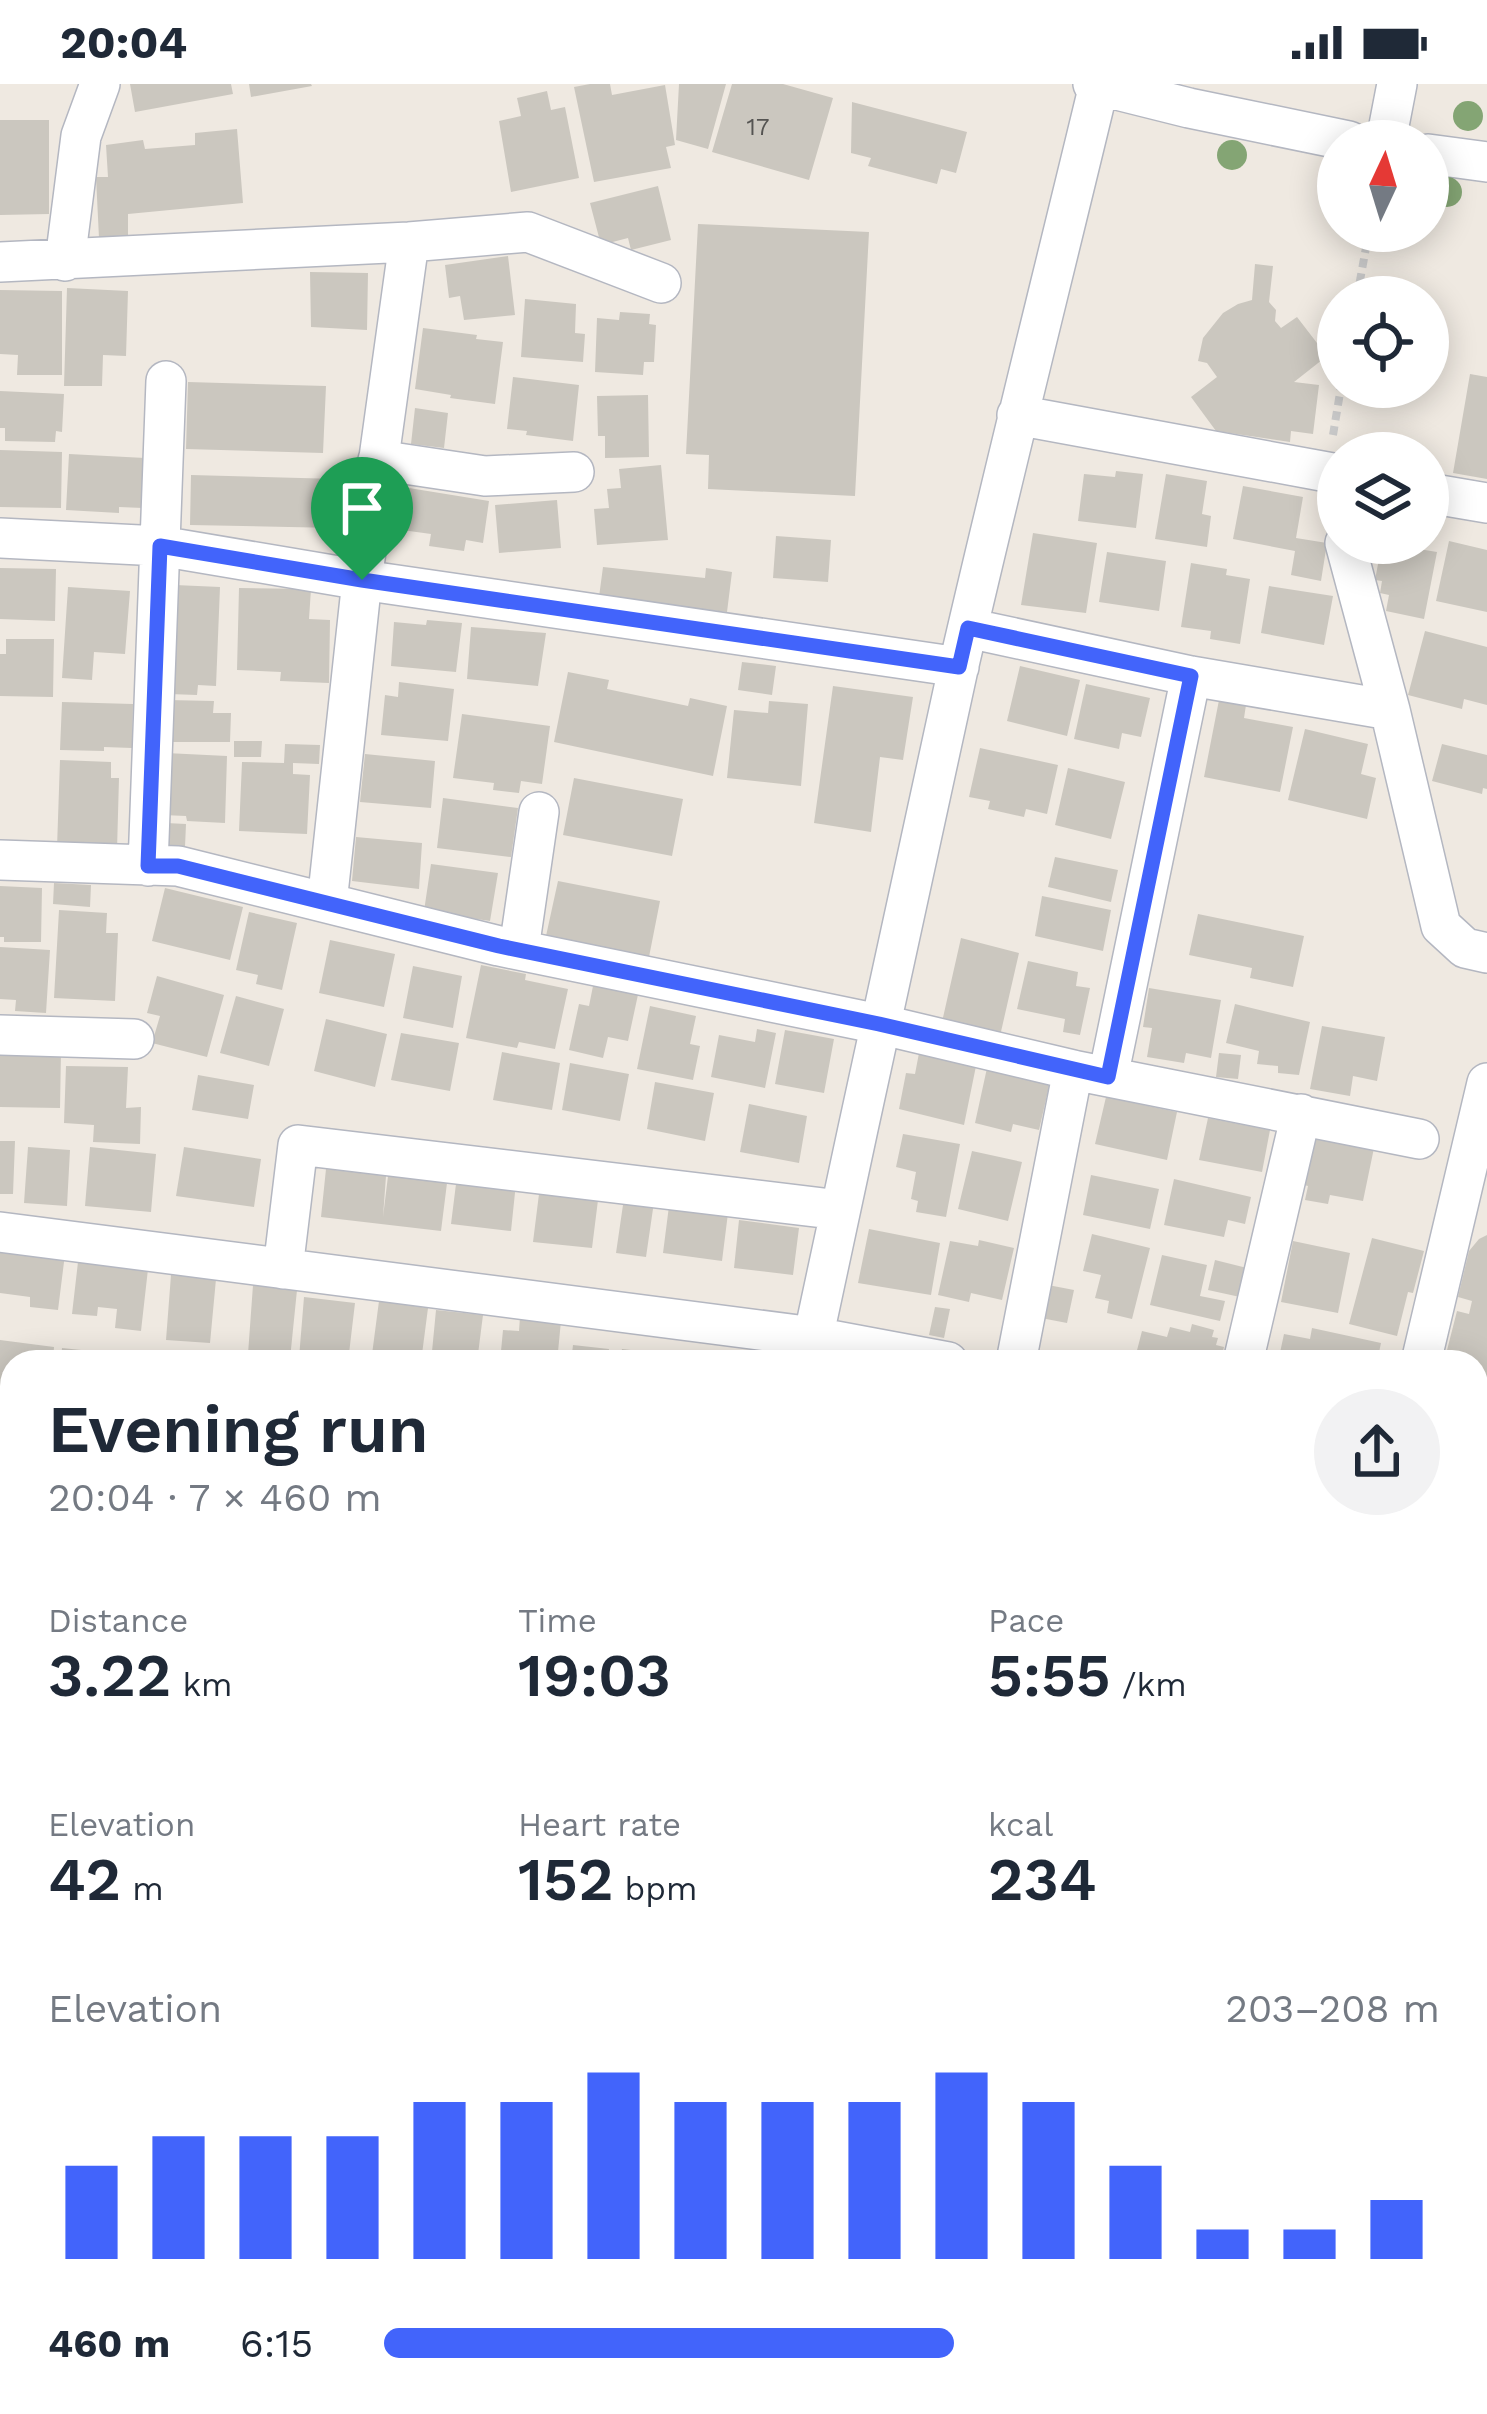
<!DOCTYPE html>
<meta charset="utf-8">
<style>
:root{--surface:#fff;--page:#f2f2f3;--text:#1f2937;--muted:#747a83;--accent:#4264fb}
body{margin:0;font-family:"Work Sans",sans-serif;background:var(--page);color:var(--text);height:100vh;display:flex;flex-direction:column;font-size:45px;white-space:nowrap}
*{box-sizing:border-box;margin:0}
p{font-size:39px;color:var(--muted)}
.icon{flex:none;width:66px;height:66px;fill:none;stroke:currentColor;stroke-width:2;stroke-linecap:round;stroke-linejoin:round}
.map{position:relative;flex:1;overflow:hidden}
.details{position:absolute;left:0px;top:1266px;width:1488px;height:1065px;display:flex;flex-direction:column;background:var(--surface);border-radius:36px 36px 0 0;box-shadow:0 6px 30px #0003}
.details>*{flex:none}
.needle{width:78px;rotate:4deg}
.controls{position:absolute;left:1317px;top:36px;display:grid;gap:24px}
.controls a{display:grid;place-items:center;width:132px;height:132px;border-radius:50%;background:var(--surface);box-shadow:0 6px 30px #0003;font-size:60px}
.pin{position:absolute;display:grid;place-items:center;width:102px;height:102px;color:#fff;margin:-123px -51px;border-radius:50% 50% 50% 0;rotate:-45deg;box-shadow:0 0 12px #0007}
.pin .icon{rotate:45deg}
.round{display:grid;place-items:center;flex:none;width:126px;height:126px;border-radius:63px;background:var(--page)}
.overview{display:flex;align-items:center;justify-content:space-between;height:204px;padding:0 48px}
h1{font-size:66px;font-weight:600;line-height:90px}
.stats{display:grid;grid-template-columns:repeat(3,1fr);gap:18px;height:204px;padding:12px 48px}
.stats div{display:grid;align-content:center}
.stats b{font-size:60px;font-weight:600}
.stats small{font-size:33px;font-weight:400}
.stats p{font-size:33px}
.chart{height:336px;padding:24px 48px}
.chart p{display:flex;justify-content:space-between}
.chart svg{width:100%;height:216px;margin-top:12px;stroke:var(--accent);stroke-width:6}
ul{padding:0 48px;list-style:none;font-size:39px}
li{display:grid;grid-template-columns:192px 144px 1fr;align-items:center;height:90px}
li i{height:30px;border-radius:15px;background:var(--accent)}
.status{display:flex;justify-content:space-between;align-items:center;height:84px;padding:0 60px;background:var(--surface);direction:ltr}
.status svg{height:33px;fill:currentColor}
.map>svg:first-child{display:block}
.green{fill:#b6e59e}
.building{fill:#cbc7bf}
.lines{fill:none;stroke-linecap:round;stroke-linejoin:round}
.minor-casing{stroke:#b4b7c1;stroke-width:42}
.path{stroke:#c9c9c9;stroke-width:8;stroke-dasharray:9 6;stroke-linecap:butt}
.minor{stroke:#fff;stroke-width:39}
.tree{fill:#84a574}
.route-casing{stroke:#fff;stroke-width:24}
.route{stroke:#4264fb;stroke-width:15}
.labels{text-anchor:middle;dominant-baseline:central;stroke-width:10;stroke-linejoin:round;paint-order:stroke}
.number-label{font-size:24px;fill:#555452}
</style>
<div class="status"><b>20:04</b><svg viewBox="0 0 49 12"><path d="M0 12V9h3v3zM5 12V6h3v6zM10 12V3h3v9zM15 12V0h3v12zM26 1h20v11H26zM47 4h2v5h-2z"/></svg></div>
<div class="map">
<svg width="1487" height="2330" viewBox="0 0 1487 2330">
<rect width="100%" height="100%" fill="#efe9e1"/>
<path class="green" d="M0,2098L12,2099V2319H364L360,2330H0Z"/>
<path class="building" d="M130,0H231L233,10L135,28Z
M249,0H311L312,2L251,13Z
M590,0H610L612,11L665,1L675,61L666,63L671,84L594,98L574,3Z
M679,0H726L708,65L676,56Z
M732,0H783L833,14L809,96L712,68Z
M547,7L551,26L565,23L579,94L511,108L499,37L521,32L517,14Z
M852,18L967,48L956,89L941,85L937,100L868,82L871,74L851,69Z
M0,36H49V130L0,131Z
M237,45L243,119L128,130V153L99,154L96,93H108L106,61L143,56L145,65L195,61V49Z
M658,102L671,156L631,166L628,154L601,161L590,119Z
M698,140L869,148L855,412L708,405L709,371L686,370Z
M508,172L515,231L464,236L460,212L449,214L445,181Z
M1255,180L1273,182L1269,218L1276,226L1275,237L1281,244L1297,233L1327,272L1294,298L1319,301L1313,350L1291,347L1290,358L1216,347L1191,313L1217,293L1207,279L1198,277L1203,254L1223,229L1238,220L1252,216Z
M310,188L368,189L367,246L311,243Z
M67,204L128,207L126,272L103,271L102,302H64Z
M0,206L62,207V291H17L18,271L0,270Z
M525,215L576,220L575,249L585,250L583,278L521,273Z
M620,228L650,230L649,240L656,241L654,278H644L643,291L595,288L597,234L619,236Z
M423,244L477,251L476,255L503,258L495,320L450,314L451,311L415,305Z
M1470,290L1487,293V395L1453,389Z
M513,293L579,301L573,357L526,351L527,347L507,345Z
M188,298L326,302L323,369L186,365Z
M0,307L64,310L62,348L56,347L55,358L5,357V344H0Z
M648,311L649,373L605,374V352H598L597,312Z
M415,324L448,329L444,364L411,360Z
M0,366L62,368L61,424L0,423Z
M69,370L145,374L143,424L119,423V429L66,426Z
M661,381L668,456L597,461L594,425L609,424L607,405L621,404L619,385Z
M1116,387L1143,390L1136,444L1078,437L1084,390L1115,393Z
M1166,390L1207,397L1202,430L1211,432L1207,463L1155,455Z
M191,391L338,395L336,444L190,441Z
M1243,402L1303,413L1296,454L1327,459L1321,497L1291,491L1295,467L1233,455Z
M409,404L489,417L483,459L466,456L464,467L429,462L431,450L402,446Z
M557,416L561,464L499,469L495,421Z
M1033,449L1097,459L1086,529L1021,521Z
M776,452L831,456L828,498L773,494Z
M1449,457L1487,466V528L1436,517Z
M1382,459L1437,468L1424,535L1386,527L1389,511L1380,509L1382,497L1375,496Z
M1107,468L1166,477L1159,527L1099,518Z
M1191,479L1227,485L1226,491L1250,495L1240,560L1210,555L1211,547L1181,543Z
M603,483L705,494L706,484L732,488L727,528L599,513Z
M0,484L56,485L55,537L0,535Z
M175,501L220,503L216,602L198,601L197,611L169,610Z
M1269,502L1333,512L1324,561L1261,549Z
M68,503L130,507L125,570L94,568L92,596L62,594Z
M239,504L311,505L309,535L330,536L329,599L280,597L281,588L237,586Z
M427,536L462,539L456,588L391,582L394,538L426,541Z
M471,543L546,549L538,602L467,595Z
M1425,547L1487,563V621L1464,615L1462,625L1408,611Z
M6,555H54L53,613L0,612V570H6Z
M742,578L776,582L772,611L738,606Z
M1020,582L1080,596L1067,652L1007,637Z
M568,588L609,596L607,605L688,622L690,614L727,622L713,692L554,658Z
M399,598L454,605L448,657L381,651L385,611L398,613Z
M1086,600L1150,614L1141,653L1122,649L1119,665L1074,655Z
M833,602L913,613L903,676L880,673L871,748L814,739Z
M167,616L214,617L213,629H231L230,658H166Z
M1219,616L1246,621L1244,634L1293,643L1280,708L1204,693Z
M769,617L808,620L801,702L727,694L734,626L768,629Z
M62,618L133,620L132,664L104,663V667L60,666Z
M462,630L550,642L542,700L521,697L519,709L493,706L494,699L453,694Z
M1305,645L1368,660L1361,690L1376,694L1367,735L1288,716Z
M234,657H262L261,673H234Z
M285,660L320,661L319,680L293,679V690L310,691L307,750L239,747L242,678L284,679Z
M1442,660L1487,671V705L1483,704L1482,710L1432,697Z
M980,664L1058,681L1047,730L1026,725L1024,733L988,725L990,717L969,713Z
M166,669L227,672L225,739L187,737L186,732L163,731Z
M365,670L435,677L431,724L360,718Z
M60,676L111,678V694H119L117,766L57,764Z
M1068,684L1125,698L1111,755L1055,741Z
M574,694L683,715L672,772L563,751Z
M443,714L518,724L511,773L437,764Z
M166,739L186,740L185,763L164,762Z
M356,753L422,759L419,805L352,797Z
M1055,773L1118,786L1111,818L1048,803Z
M431,780L498,789L490,837L424,827Z
M558,797L660,817L649,873L546,852Z
M54,799L91,801L90,823L53,820Z
M0,802L42,804L41,858H4V853H0Z
M165,804L243,823L230,876L152,857Z
M1042,812L1111,826L1103,867L1035,852Z
M59,826L107,829L106,849H118L115,917L54,914Z
M249,828L297,839L282,906L256,900L258,891L236,886Z
M1198,830L1304,852L1293,903L1250,894L1252,884L1189,871Z
M961,854L1019,869L1000,952L942,938Z
M330,856L395,870L384,923L319,909Z
M0,863L50,866L46,929L15,927L16,916L0,915Z
M1028,877L1078,888L1076,902L1090,904L1080,951L1063,948L1065,935L1017,925Z
M481,881L526,890L525,896L568,905L555,965L519,958L517,964L466,954Z
M413,882L462,892L453,944L403,934Z
M157,892L224,911L207,973L152,959L160,932L147,929Z
M594,897L639,906L628,957L608,953L603,974L569,966L579,920L589,922Z
M1149,904L1221,916L1211,974L1186,969L1184,979L1147,973L1152,944L1143,943Z
M236,912L284,925L269,982L220,969Z
M1235,920L1310,938L1299,991L1278,989V982L1257,980L1259,967L1226,959Z
M650,922L696,932L690,960L700,962L693,996L637,985Z
M326,935L387,950L375,1003L314,987Z
M1322,942L1385,953L1377,997L1353,992L1350,1012L1310,1005Z
M757,945L776,949L765,1004L711,993L719,951L755,958Z
M785,946L834,955L824,1009L775,1000Z
M401,949L459,959L450,1007L391,996Z
M0,965L61,967L60,1024L0,1023Z
M502,968L560,979L552,1026L493,1016Z
M919,969L976,982L964,1041L899,1025L906,989L915,990Z
M1219,969L1241,971L1238,995L1216,993Z
M570,979L629,990L620,1037L562,1026Z
M66,982L128,983L126,1024L141,1023L140,1060L93,1058L94,1041L64,1039Z
M987,984L1050,998L1039,1046L1013,1040L1011,1048L975,1039Z
M198,991L254,1001L248,1035L192,1026Z
M655,998L714,1009L705,1057L647,1045Z
M1106,1013L1177,1028L1167,1076L1095,1060Z
M749,1020L807,1032L799,1079L740,1068Z
M1208,1034L1270,1046L1262,1088L1199,1076Z
M903,1050L960,1060L946,1133L916,1128L918,1117L911,1115L916,1088L896,1083Z
M1313,1051L1374,1064L1363,1117L1330,1111L1328,1120L1305,1116L1308,1102L1300,1100Z
M0,1057H15L13,1110H0Z
M28,1063L70,1066L67,1122L24,1119Z
M90,1063L156,1070L151,1128L85,1122Z
M184,1063L261,1075L254,1123L176,1112Z
M972,1067L1022,1078L1008,1137L958,1125Z
M326,1085L386,1092L383,1133L388,1092L447,1099L441,1147L321,1133Z
M1091,1091L1159,1105L1150,1145L1083,1131Z
M457,1092L516,1099L511,1147L451,1140Z
M1174,1095L1251,1113L1245,1140L1228,1136L1224,1153L1164,1141Z
M539,1110L598,1116L592,1164L533,1158Z
M624,1114L654,1118L646,1173L616,1169Z
M669,1122L728,1129L722,1177L663,1169Z
M739,1136L799,1144L793,1191L734,1184Z
M869,1145L940,1159L931,1211L858,1199Z
M1092,1150L1150,1164L1132,1235L1107,1229L1109,1217L1095,1214L1101,1191L1083,1187Z
M1487,1151V1317L1476,1315V1278H1444L1457,1227L1469,1230L1472,1217L1458,1213L1469,1167L1479,1155Z
M1372,1154L1424,1167L1413,1209L1408,1208L1397,1252L1349,1240Z
M979,1156L1014,1164L1002,1216L971,1209L969,1218L938,1211L950,1157L978,1162Z
M1293,1157L1350,1169L1338,1229L1281,1218Z
M0,1164L65,1170L58,1226L30,1223V1213L0,1209Z
M1162,1171L1207,1181L1200,1212L1225,1217L1220,1237L1150,1221Z
M1215,1176L1247,1184L1240,1213L1208,1206Z
M78,1178L148,1185L141,1247L115,1244L117,1225L98,1223L97,1232L72,1230Z
M171,1191L216,1195L210,1259L166,1256Z
M253,1201L297,1206L290,1275L248,1270Z
M1048,1201L1074,1206L1067,1239L1041,1234Z
M304,1213L355,1219L348,1278L299,1274Z
M379,1217L428,1224L421,1278H371Z
M935,1223L950,1225L944,1254L929,1251Z
M436,1226L483,1231L477,1278H431Z
M520,1233L561,1237L557,1278H500L503,1246L519,1247Z
M1192,1240L1214,1246L1212,1253L1218,1254L1216,1261L1224,1263L1220,1278H1134L1142,1247L1167,1253L1170,1243L1190,1248Z
M1312,1244L1381,1259L1377,1278H1278L1284,1250L1310,1255Z
M0,1256L54,1263L53,1278H12V1334L0,1332Z
M573,1261L609,1265L608,1278H571Z
M62,1264L148,1273L147,1278H61Z
M622,1265L692,1273L691,1278H620Z
M0,1388L12,1390L11,1459L0,1458Z
M1485,1419L1487,1420V1487L1476,1484V1461Z
M0,1489L12,1491V1549L0,1548Z
M1482,1519L1487,1520V1596L1476,1593V1547Z
M0,1629L12,1630V1686L0,1685Z
M1476,1652L1487,1655V1705L1476,1709Z
M0,1724L12,1725V1778L0,1776Z
M1476,1726L1487,1729L1485,1772L1476,1770Z
M1476,1914L1487,1917V1968L1476,1965Z
M1476,1993L1487,1996V2046L1476,2043Z
M1476,2222L1487,2225V2284L1476,2281Z
M375,2319H391L430,2330H373Z
M769,2319H832L830,2330H766Z
M841,2319H875L898,2325L897,2330H838Z
M937,2319H1007L1005,2330L960,2327L959,2330H934Z
M1072,2319H1128L1125,2330H1069Z
M1140,2319H1201L1198,2330H1138Z
M1223,2319H1279V2323L1282,2324L1281,2330H1220Z
M1303,2319H1330L1349,2324L1348,2330H1293L1294,2325L1301,2327Z"/>
<g class="lines">
<g class="minor-casing">
<path id="minor" d="M1093,0L1189,24L1349,57
M1386,57L1397,0
M1428,70L1487,78
M65,177L81,52L100,0
M0,178L409,158L528,148L661,199
M1017,331L1338,390
M378,376L485,392L574,388
M1428,409L1487,419
M0,454L160,462L362,496L959,583
M1345,459L1390,626L1441,842L1465,864L1487,869
M968,544L1191,592L1390,626
M0,776L178,782L499,862L879,940L1073,986L1419,1055
M148,782L166,297
M327,819L362,496L409,158
M519,865L539,728
M0,951L134,955
M1108,993L1191,592
M0,1148L814,1253L948,1278
M283,1185L298,1061L840,1126
M808,1278C858,1047 906,815 958,585C1003,390 1052,196 1099,1
M1016,1278L1073,986
M1243,1278L1301,1030
M1421,1278L1487,999
M0,1370L12,1372
M1476,1392L1487,1394
M0,1606L12,1608
M1476,1634L1487,1636
M0,1828L12,1829
M0,2061L12,2062
M1476,2099L1487,2102
M470,2319L511,2330
M1399,2319L1444,2330
M586,2330L588,2319
M1032,2330L1034,2319"/>
</g>
<path class="path" d="M1357,213L1369,147
M1333,351L1341,303"/>
<use href="#minor" class="minor"/>
</g>
<g class="tree">
<circle cx="1468" cy="32" r="15"/>
<circle cx="1232" cy="71" r="15"/>
<circle cx="1447" cy="108" r="15"/>
</g>
<g class="lines">
<g class="route-casing">
<path id="route" d="M160,462L362,496L959,583L968,544L1191,592L1108,993L879,940L499,862L178,782H148Z"/>
</g>
<use href="#route" class="route"/>
</g>
<g class="labels">
<g class="number-label">
<text x="758" y="43">17</text>
</g>
</g>
</svg>
<div class="controls">
<a><svg class="needle" viewBox="-14 -14 28 28"><path d="M0-13l5 13h-10z" fill="#e53935"/><path d="M0 13l5-13h-10z" fill="#747a83"/></svg></a>
<a><svg class="icon" aria-label="locate" viewBox="0 0 24 24"><circle cx="12" cy="12" r="6"/><path d="M12 2v4M12 18v4M2 12h4M18 12h4"/></svg></a>
<a><svg class="icon" aria-label="layers" viewBox="0 0 24 24"><path d="M12 4l9 5-9 5-9-5zM3 14l9 5 9-5"/></svg></a>
</div>
<div class="pin" style="left:362px;top:496px;background:#1e9e55"><svg class="icon" aria-label="arrive" viewBox="0 0 24 24"><path d="M6 21V4h12l-3 4 3 4H6"/></svg></div>
<section class="details">
<div class="overview"><div><h1>Evening run</h1><p>20:04 · 7 × 460 m</p></div><a class="round"><svg class="icon" aria-label="share" viewBox="0 0 24 24"><path d="M12 15V3M7 8l5-5 5 5M5 13v7h14v-7"/></svg></a></div>
<div class="stats">
<div><p>Distance</p><b>3.22<small> km</small></b></div>
<div><p>Time</p><b>19:03</b></div>
<div><p>Pace</p><b>5:55<small> /km</small></b></div>
</div>
<div class="stats">
<div><p>Elevation</p><b>42<small> m</small></b></div>
<div><p>Heart rate</p><b>152<small> bpm</small></b></div>
<div><p>kcal</p><b>234</b></div>
</div>
<div class="chart"><p><span>Elevation</span>203–208 m</p>
<svg viewBox="0 0 160 44" preserveAspectRatio="none"><path d="M5 44V25M15 44V19M25 44V19M35 44V19M45 44V12M55 44V12M65 44V6M75 44V12M85 44V12M95 44V12M105 44V6M115 44V12M125 44V25M135 44V38M145 44V38M155 44V32"/></svg>
</div>
<ul>
<li><b>460 m</b>6:15<i style="width:54%"></i></li>
</ul>
</section>
</div>
